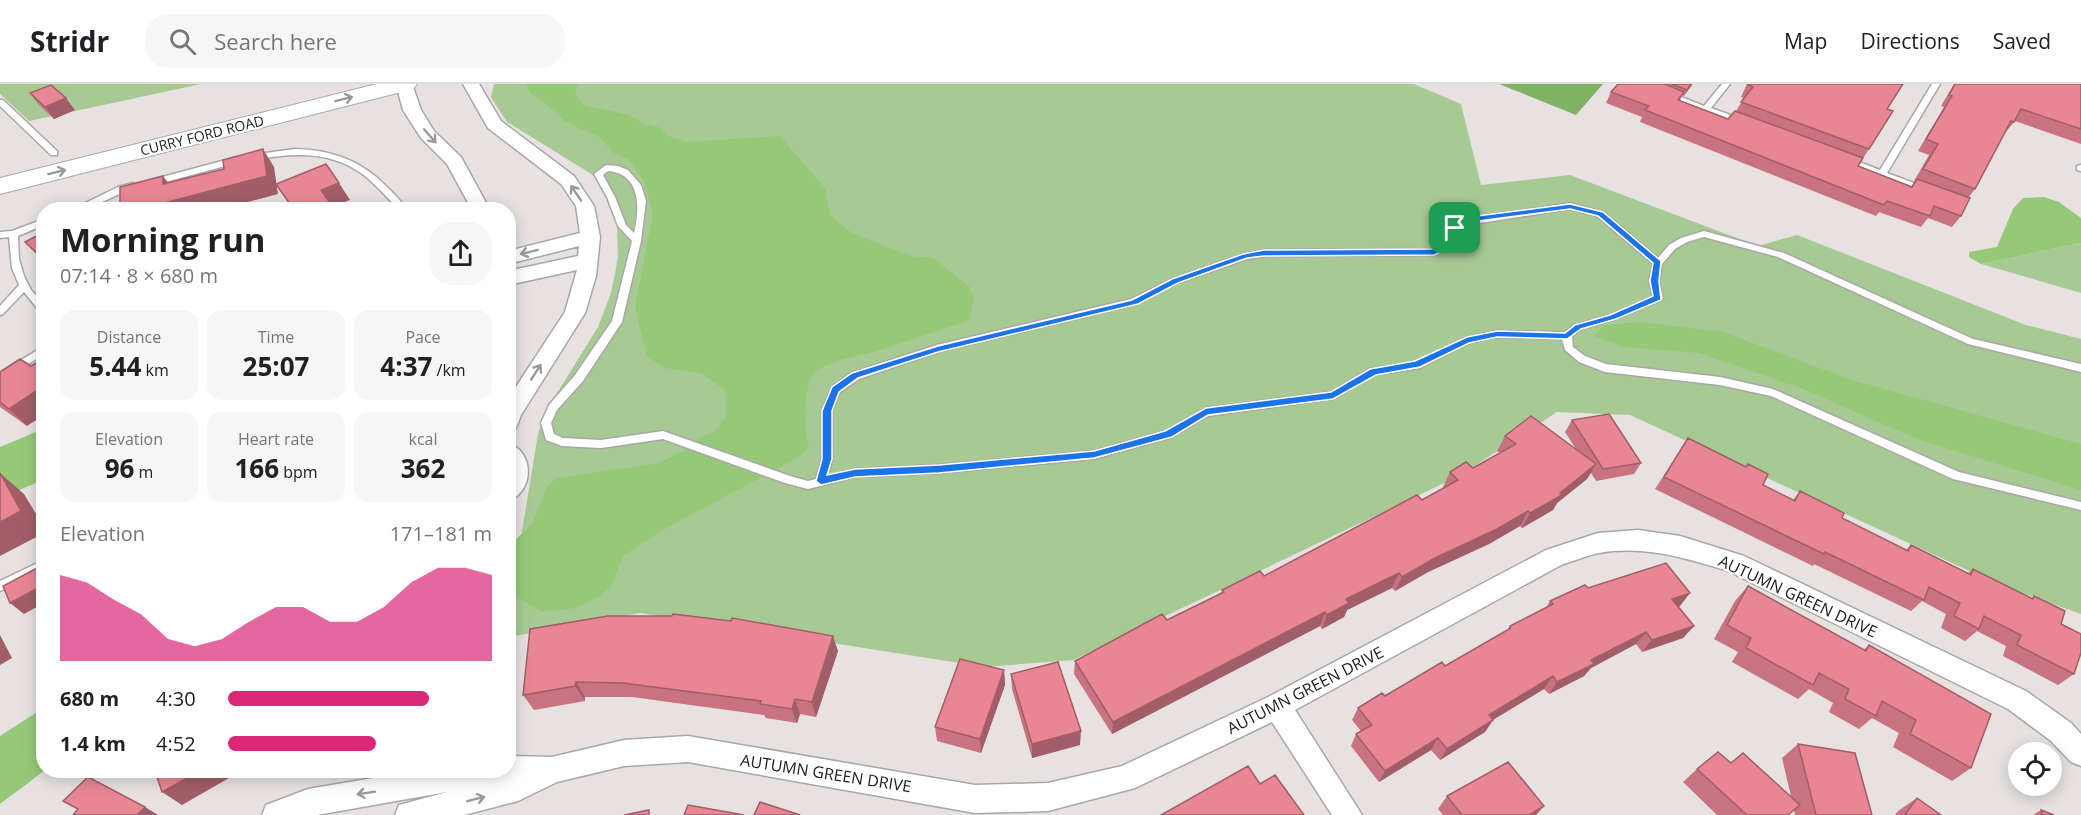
<!DOCTYPE html>
<meta charset="utf-8">
<style>
:root{--surface:#fff;--page:#f6f6f6;--text:#202124;--muted:#757577;--line:#e0e0e0;--accent:#db2777}
body{margin:0;font-family:"Open Sans",sans-serif;background:var(--page);color:var(--text);height:100vh;display:flex;flex-direction:column;font-size:22px;white-space:nowrap}
*{box-sizing:border-box;margin:0}
p{font-size:20px;color:var(--muted)}
.icon{flex:none;width:33px;height:33px;fill:none;stroke:currentColor;stroke-width:2;stroke-linecap:round;stroke-linejoin:round}
.map{position:relative;flex:1;overflow:hidden}
.drawer{position:absolute;left:36px;top:118px;width:480px;height:576px;display:flex;flex-direction:column;background:var(--surface);border-radius:24px;box-shadow:0 3px 15px #0003}
.drawer>*{flex:none}
.buttons{position:absolute;left:2008px;top:658px;display:grid;gap:12px}
.buttons a{display:grid;place-items:center;width:54px;height:54px;border-radius:50%;background:var(--surface);box-shadow:0 3px 15px #0003;font-size:30px}
.pin{position:absolute;display:grid;place-items:center;width:51px;height:51px;color:#fff;margin:-26px;border-radius:12px;box-shadow:0 3px 9px #0006}
.round{display:grid;place-items:center;flex:none;width:63px;height:63px;border-radius:24px;background:var(--page)}
.headline{display:flex;align-items:center;justify-content:space-between;height:102px;padding:0 24px}
h1{font-size:33px;font-weight:700;line-height:45px}
.figures{display:grid;grid-template-columns:repeat(3,1fr);gap:9px;height:102px;padding:6px 24px}
.figures div{display:grid;align-content:center;border-radius:15px;background:var(--page);text-align:center}
.figures b{font-size:26px;font-weight:700}
.figures small{font-size:16px;font-weight:400}
.figures p{font-size:16px}
.chart{height:168px;padding:12px 24px}
.chart p{display:flex;justify-content:space-between}
.chart svg{width:100%;height:108px;margin-top:6px;fill:var(--accent);opacity:.7}
ul{padding:0 24px;list-style:none;font-size:20px}
li{display:grid;grid-template-columns:96px 72px 1fr;align-items:center;height:45px}
li i{height:15px;border-radius:8px;background:var(--accent)}
header{display:flex;align-items:center;gap:36px;box-sizing:border-box;height:84px;padding:0 30px;background:var(--surface);border-bottom:2px solid var(--line)}
header strong{font-size:28px}
nav{display:flex;gap:33px;margin-inline-start:auto;font-size:21px}
.search{width:420px;height:54px;background:var(--page);display:flex;align-items:center;gap:15px;box-sizing:border-box;padding:0 21px;border-radius:24px;color:var(--muted);font-size:22px}
.map>svg:first-child{display:block}
.green{fill:#a7ca95}
.forest{fill:#7fb263}
.water{fill:#95c978}
.lines{fill:none;stroke-linecap:round;stroke-linejoin:round}
.lane-casing{stroke:#aba6a6;stroke-width:3}
.street-casing{stroke:#aba6a6;stroke-width:3}
.secondary-casing{stroke:#aba6a6;stroke-width:2}
.lane{fill:#fff;fill-rule:evenodd}
.street{fill:#fff;fill-rule:evenodd}
.secondary{fill:#fff;fill-rule:evenodd}
.wall{fill:#c8737f}
.shaded-wall{fill:#a25e68}
.building{fill:#e88694;stroke:#a25e68;stroke-width:1.5}
.oneway{stroke:#9a9999}
.route{fill:#1a73e8;stroke:#fff;stroke-width:1.5;fill-rule:evenodd}
.labels{text-anchor:middle;dominant-baseline:central;stroke-width:4.5;stroke-linejoin:round;paint-order:stroke}
.far-street-label{font-size:14px;fill:#1e1c1c;stroke:#fff}
.street-label{font-size:16px;fill:#1e1c1c;stroke:#fff}
</style>
<header>
<strong>Stridr</strong>
<div class="search"><svg class="icon" aria-label="search" viewBox="0 0 24 24"><circle cx="10" cy="10" r="6"/><path d="M15 15l6 6"/></svg>Search here</div>
<nav><a>Map</a><a>Directions</a><a>Saved</a></nav>
</header>
<div class="map">
<svg width="2081" height="731" viewBox="0 0 2081 731">
<rect width="100%" height="100%" fill="#e7e1e1"/>
<path class="green" d="M0,0H201L29,37L0,10Z
M494,0H1414L1461,20L1481,101L1570,91L1758,162L1797,151L2026,241L2081,255V530L2000,501L1630,331L1557,328L1459,392L1073,576L985,583L640,529L509,553V526L538,350L544,330L598,243L611,209L618,174L617,140L609,113L593,91L507,38L491,13Z
M2081,159V209L1981,180Z"/>
<path class="forest" d="M1499,0H1603L1576,31Z"/>
<path class="water" d="M526,0H578L575,10L583,21L629,31L642,39L661,44L668,52L688,58L780,52L825,104L830,131L853,150L915,173H932L969,202L974,216L970,236C939,246 909,257 877,267C857,273 834,274 816,288C802,299 804,348 809,364L799,373L661,447L623,472L612,501L599,513L576,524L541,528L509,507V462L532,440L547,403L556,394L659,379L687,365L698,354L714,348L726,332L725,306L701,289L665,284L647,273L635,223L653,130L644,98L629,76L614,69L599,53L566,38L544,18L530,9Z
M2044,113L2059,118L2081,134V159L1981,180L1969,173V168L1997,163L2013,125L2023,114Z
M1640,238L1723,248L1849,295L2081,360V406L1917,355L1803,305L1698,269L1624,263L1594,252L1604,241Z
M43,345V396L0,414V363Z
M42,625L44,687L0,720V652Z"/>
<g class="lines">
<g class="lane-casing">
<path id="lane" d="M1722,0H1730L1711,24L1744,36V40H1738L1664,11L1665,9H1671L1704,22Z
M1932,0H1940L1887,89L1927,104V108H1921L1843,78V74L1846,73L1880,86Z
M0,16H3L57,67V71H51L0,22Z
M295,65C333,66 362,77 388,104C395,111 402,117 406,126H398L395,121C384,111 374,98 361,89C329,66 290,69 253,76L249,73L250,71Z
M237,73L241,76L240,78L154,101L150,98L151,96Z
M606,81L618,82L628,86L641,101L646,117L641,157L622,238L583,297L557,326L551,339L554,350L563,354L601,356L663,347L790,392L808,397L816,395L822,375V327L832,303L851,289L937,261L1131,215L1172,195L1243,170L1264,166L1433,165L1443,161L1452,142L1462,136L1570,119L1603,128L1658,174L1669,161L1681,154L1704,147L1784,169L1973,255L2081,280V288L1968,260L1778,173L1704,153L1687,158L1675,165L1662,180L1659,197L1663,214L1661,216L1616,235L1581,245L1572,253L1573,263L1585,272L1606,280L1720,293L1773,305L1959,388L2081,418V426L1953,395L1771,312L1720,301L1605,288L1579,278L1565,266L1562,255L1497,253L1469,259L1420,284L1375,291L1333,315L1208,332L1172,353L1094,375L939,389L855,393L808,405L785,399L663,355L601,364L562,362L546,356L541,339L549,321L575,291L612,237L632,157L618,142L607,113L594,90ZM608,87C641,90 640,124 634,149L626,141L615,113L603,91ZM1570,125L1597,132L1653,180L1649,197L1653,212L1610,231L1575,241L1565,248L1497,247L1467,253L1415,278L1369,285L1331,308L1206,324L1165,347L1094,367L939,381L855,385L828,392L832,375V327L840,308L859,295L938,268L1137,220L1178,199L1247,175L1264,172L1434,171L1450,165L1459,146L1467,141Z
M2081,81V87L2077,86V82Z
M133,99L137,102L136,104C114,110 94,126 71,126L118,103Z
M44,135V141L18,152L19,175L24,192L31,206L44,220V230L41,229L24,208L3,230L0,231V222L19,201L12,184L9,153L0,154V148L12,147Z
M44,262V270L0,298V289Z
M44,476V487L0,507V497Z"/>
</g>
<g class="street-casing">
<path id="street" d="M396,0H412L421,26L434,47L461,73L490,126H472L447,80L421,54L403,26Z
M463,0H479L501,37L574,92L594,122L600,153L596,192L585,229L521,331L516,344L508,346V315L565,228L577,186L508,201V187L578,172L579,162L508,180V167L580,149L576,122L561,100L488,44Z
M508,359C535,368 534,408 508,417Z
M1638,446L1680,452L1744,472L2026,607L2071,639L2081,650V682L2071,678L2051,657L2008,625L1728,487C1686,474 1644,461 1599,469C1587,471 1575,477 1563,480L1295,626L1362,731H1332L1272,638L1135,704L1048,727L975,729L688,678L624,682L557,698L518,717L464,731H395L399,721L447,708L317,731H262L266,721L308,705L415,687H508V672L552,673L624,656L688,652L975,701L1048,699L1122,682L1268,613L1546,466L1598,449Z"/>
</g>
<g class="secondary-casing">
<path id="secondary" d="M377,0H417L413,5L0,110V94Z"/>
</g>
<use href="#lane" class="lane"/>
<use href="#street" class="street"/>
<use href="#secondary" class="secondary"/>
</g>
<path class="wall" d="M1618,0H1693L1684,12L1682,11L1680,17L1728,35L1736,27L1744,14L1741,13L1747,0L1887,25L1869,65L1858,82L1911,103L1915,97H1914L1929,71L1918,67L1944,23L1941,22L1954,0H2081V60L2015,37L2004,50L1975,105L1968,114L1961,132L1952,143L1928,134L1921,143L1879,128L1876,132L1640,38L1642,33L1606,19L1611,8Z
M30,9L75,26L54,35L39,21Z
M44,148V178L25,158Z
M31,282L27,342L0,323V288Z
M1572,336L1641,379L1634,390L1596,397L1591,389L1587,395L1557,419L1553,426L1522,444L1520,442L1489,460L1428,488L1395,507L1392,504L1347,526L1344,533L1322,545L1320,542L1112,650L1074,590L1075,577L1167,536L1221,510L1222,506L1264,492L1422,416L1444,404L1443,403L1450,388L1473,384L1500,369L1497,367L1505,352L1576,365L1565,348Z
M1688,354L1763,401L1793,416L1800,407L1842,434L1906,466L1911,461L1968,489L1973,485L2032,514L2034,512L2074,590L2058,601L2003,572L2006,562L1977,547L1965,557L1941,544L1946,530L1922,517L1911,527L1814,480L1813,482L1655,405Z
M1748,502L1863,566L1869,561L1971,684L1952,697L1893,663L1899,649L1872,634L1859,645L1829,628L1833,619L1809,605L1798,615L1732,578L1738,568L1714,555L1735,517Z
M1588,504L1680,522L1678,523L1694,542L1683,554L1642,568L1636,560L1591,584L1584,592L1549,610L1544,605L1493,636L1485,648L1440,676L1431,666L1379,698L1351,662L1356,650L1361,647L1352,636L1358,624L1445,582L1507,546L1510,542L1546,524L1550,517Z
M530,545L838,567L816,633L800,630L797,639L766,634L764,631L632,613H585V617L534,626L523,611Z
M1004,586L1005,601L981,669L937,657L935,643Z
M1011,590L1080,661L1032,674L1012,605Z
M1798,660L1872,731H1795L1794,726L1788,731H1717L1683,698L1697,685L1731,679L1791,712L1782,674Z
M1447,712L1536,731H1443L1438,725Z
M1917,714L1905,731H1895L1898,727Z
M2041,726L2054,731H2033Z"/>
<path class="shaded-wall" d="M66,14L75,26L54,35L45,23Z
M263,65L274,83L278,110L218,126H138L163,100V92L176,109Z
M339,99L350,116L332,123L321,106Z
M44,302V331L27,342L9,325Z
M1596,380L1587,395L1557,419L1553,426L1522,444L1530,429L1560,409Z
M0,389L24,410L44,443V449L0,472Z
M1528,427L1520,442L1489,460L1428,488L1395,507L1402,493L1435,474Z
M37,484L44,490V499Z
M1399,489L1392,504L1347,526L1344,533L1322,545L1327,531L1346,515Z
M44,501V519L24,530L10,519Z
M1690,509L1680,522L1662,528L1672,515Z
M1325,528L1320,542L1112,650L1113,638Z
M1694,542L1683,554L1642,568L1652,556Z
M1646,548L1636,560L1591,584L1584,592L1549,610L1557,598L1591,576Z
M0,551L12,574L0,581Z
M833,552L838,567L816,633L812,618Z
M1004,586L1005,601L981,669L980,655Z
M1553,592L1544,605L1481,643L1489,631Z
M576,598L585,613V617L575,602Z
M795,615L800,630L797,639L792,625Z
M1493,636L1485,648L1440,676L1447,665Z
M1081,647L1080,661L1032,674V660Z
M1438,654L1431,666L1379,698L1385,687Z
M200,687H235L236,690L182,721L162,708Z
M1544,722L1536,731H1529Z
M145,723L158,731H137Z"/>
<path class="building" d="M1618,0H1665L1684,8L1678,16L1728,35L1735,27L1863,74L1858,82L1912,103L1917,95L1970,114L1961,132L1934,122L1930,132L1887,117L1884,121L1645,26L1649,22L1611,8Z
M1672,0H1691L1687,6Z
M1747,0H1903L1887,25L1893,27L1869,65L1741,18L1753,3Z
M1955,0H2081V45L2021,25L2014,38L2011,37L1975,105L1923,85L1938,60L1926,55L1952,12L1949,11Z
M51,1L66,14L45,23L30,9Z
M263,65L267,92L138,126H120V103L163,92V100L224,85L223,76Z
M326,80L339,99L321,106L335,126H294L276,100Z
M44,148V174L43,175L25,158Z
M44,274V302L9,325L0,318V288L20,275L31,282Z
M1609,330L1641,379L1603,385L1572,336Z
M1531,332L1596,380L1560,409L1562,411L1530,429L1528,427L1497,445L1435,474L1402,493L1399,489L1346,515L1349,519L1327,531L1325,528L1113,638L1075,577L1162,530L1167,536L1224,508L1222,506L1260,487L1264,492L1417,411L1422,416L1458,396L1450,388L1466,378L1473,384L1516,360L1505,352Z
M1688,354L1746,383L1748,380L1768,390L1763,401L1795,417L1800,407L1844,429L1842,434L1908,467L1911,461L1971,491L1973,485L2033,515L2034,512L2065,527L2061,540L2081,550V569L2074,590L2017,561L2021,551L1984,532L1979,545L1954,532L1960,519L1929,503L1924,516L1825,468L1824,470L1664,393Z
M0,389L21,427L0,438Z
M44,414V426L39,427Z
M1666,479L1690,509L1672,515L1694,542L1652,556L1646,548L1591,576L1594,580L1557,598L1553,592L1489,631L1493,636L1447,665L1438,654L1385,687L1356,650L1372,641L1358,624L1382,609L1385,612L1442,578L1445,582L1511,544L1510,542L1553,520L1550,517L1585,501L1588,504Z
M37,484L44,499V501L10,519L3,502Z
M1748,502L1866,567L1869,561L1991,630L1971,684L1910,650L1916,636L1882,617L1876,632L1845,615L1849,605L1819,589L1813,601L1746,564L1751,554L1727,541Z
M673,530L731,537L732,534L833,552L812,618L795,615L792,625L760,620L761,617L623,599L576,598L575,602L523,611L530,545L608,532H672Z
M960,575L1004,586L980,655L935,643Z
M1058,578L1081,647L1032,660L1011,590Z
M1798,660L1855,669L1872,731H1816Z
M1718,668L1731,679L1743,669L1800,721L1788,731H1747L1697,685Z
M1508,678L1544,722L1529,731H1462L1447,712Z
M1248,682L1260,700L1275,691L1304,731H1161Z
M155,687H200L162,708Z
M88,693L145,723L137,731H73L78,725L63,717Z
M1917,714L1941,731H1905Z
M760,718L800,731H754Z
M688,721L744,731H684Z
M649,726V731H624Z
M2041,726L2054,731H2042Z"/>
<defs><path id="oneway-shaft" d="M-6 0H5M1.5-3L5.5 0L1.5 3" fill="none" stroke-width="1.6" stroke-linecap="round" stroke-linejoin="round" transform="scale(1.5)"/></defs>
<g class="oneway">
<use href="#oneway-shaft" transform="translate(344 15) rotate(-14)"/>
<use href="#oneway-shaft" transform="translate(430 52) rotate(49)"/>
<use href="#oneway-shaft" transform="translate(57 88) rotate(-14)"/>
<use href="#oneway-shaft" transform="translate(576 109) rotate(-124)"/>
<use href="#oneway-shaft" transform="translate(529 168) rotate(166)"/>
<use href="#oneway-shaft" transform="translate(536 288) rotate(-57)"/>
<use href="#oneway-shaft" transform="translate(366 709) rotate(171)"/>
<use href="#oneway-shaft" transform="translate(476 715) rotate(-14)"/>
</g>
<path class="route" d="M1570,120L1603,128L1661,177L1659,197L1661,216L1616,235L1581,245L1567,255L1497,253L1469,259L1420,283L1376,291L1333,315L1208,331L1172,353L1094,374L939,389L855,393L821,401L816,397L822,375V327L832,303L852,289L938,262L1132,216L1172,195L1243,170L1264,166L1433,165L1443,161L1452,142L1477,132ZM1570,125L1598,132L1653,179L1650,197L1653,212L1610,231L1575,241L1565,249L1497,247L1467,253L1415,277L1370,285L1331,308L1206,324L1165,347L1094,367L939,381L855,385L827,391L832,375V327L839,308L858,294L938,268L1138,220L1178,199L1247,174L1264,172L1434,171L1449,165L1458,146L1478,137Z"/>
<g class="labels">
<g class="far-street-label">
<text transform="translate(202 51) rotate(-14)">CURRY FORD ROAD</text>
</g>
<g class="street-label">
<text transform="translate(1798 512) rotate(25)">AUTUMN GREEN DRIVE</text>
<text transform="translate(1305 606) rotate(-27)">AUTUMN GREEN DRIVE</text>
<text transform="translate(826 689) rotate(9)">AUTUMN GREEN DRIVE</text>
</g>
</g>
</svg>
<div class="buttons">
<a><svg class="icon" aria-label="locate" viewBox="0 0 24 24"><circle cx="12" cy="12" r="6"/><path d="M12 2v4M12 18v4M2 12h4M18 12h4"/></svg></a>
</div>
<div class="pin" style="left:1455px;top:144px;background:#1e9e55"><svg class="icon" aria-label="arrive" viewBox="0 0 24 24"><path d="M6 21V4h12l-3 4 3 4H6"/></svg></div>
<section class="drawer">
<div class="headline"><div><h1>Morning run</h1><p>07:14 · 8 × 680 m</p></div><a class="round"><svg class="icon" aria-label="share" viewBox="0 0 24 24"><path d="M12 15V3M7 8l5-5 5 5M5 13v7h14v-7"/></svg></a></div>
<div class="figures">
<div><p>Distance</p><b>5.44<small> km</small></b></div>
<div><p>Time</p><b>25:07</b></div>
<div><p>Pace</p><b>4:37<small> /km</small></b></div>
</div>
<div class="figures">
<div><p>Elevation</p><b>96<small> m</small></b></div>
<div><p>Heart rate</p><b>166<small> bpm</small></b></div>
<div><p>kcal</p><b>362</b></div>
</div>
<div class="chart"><p><span>Elevation</span>171–181 m</p>
<svg viewBox="0 0 160 44" preserveAspectRatio="none"><path d="M0 44V9L10 12L20 19L30 25L40 35L50 38L60 35L70 28L80 22L90 22L100 28L110 28L120 22L130 12L140 6L150 6L160 9V44z"/></svg>
</div>
<ul>
<li><b>680 m</b>4:30<i style="width:76%"></i></li>
<li><b>1.4 km</b>4:52<i style="width:56%"></i></li>
</ul>
</section>
</div>
